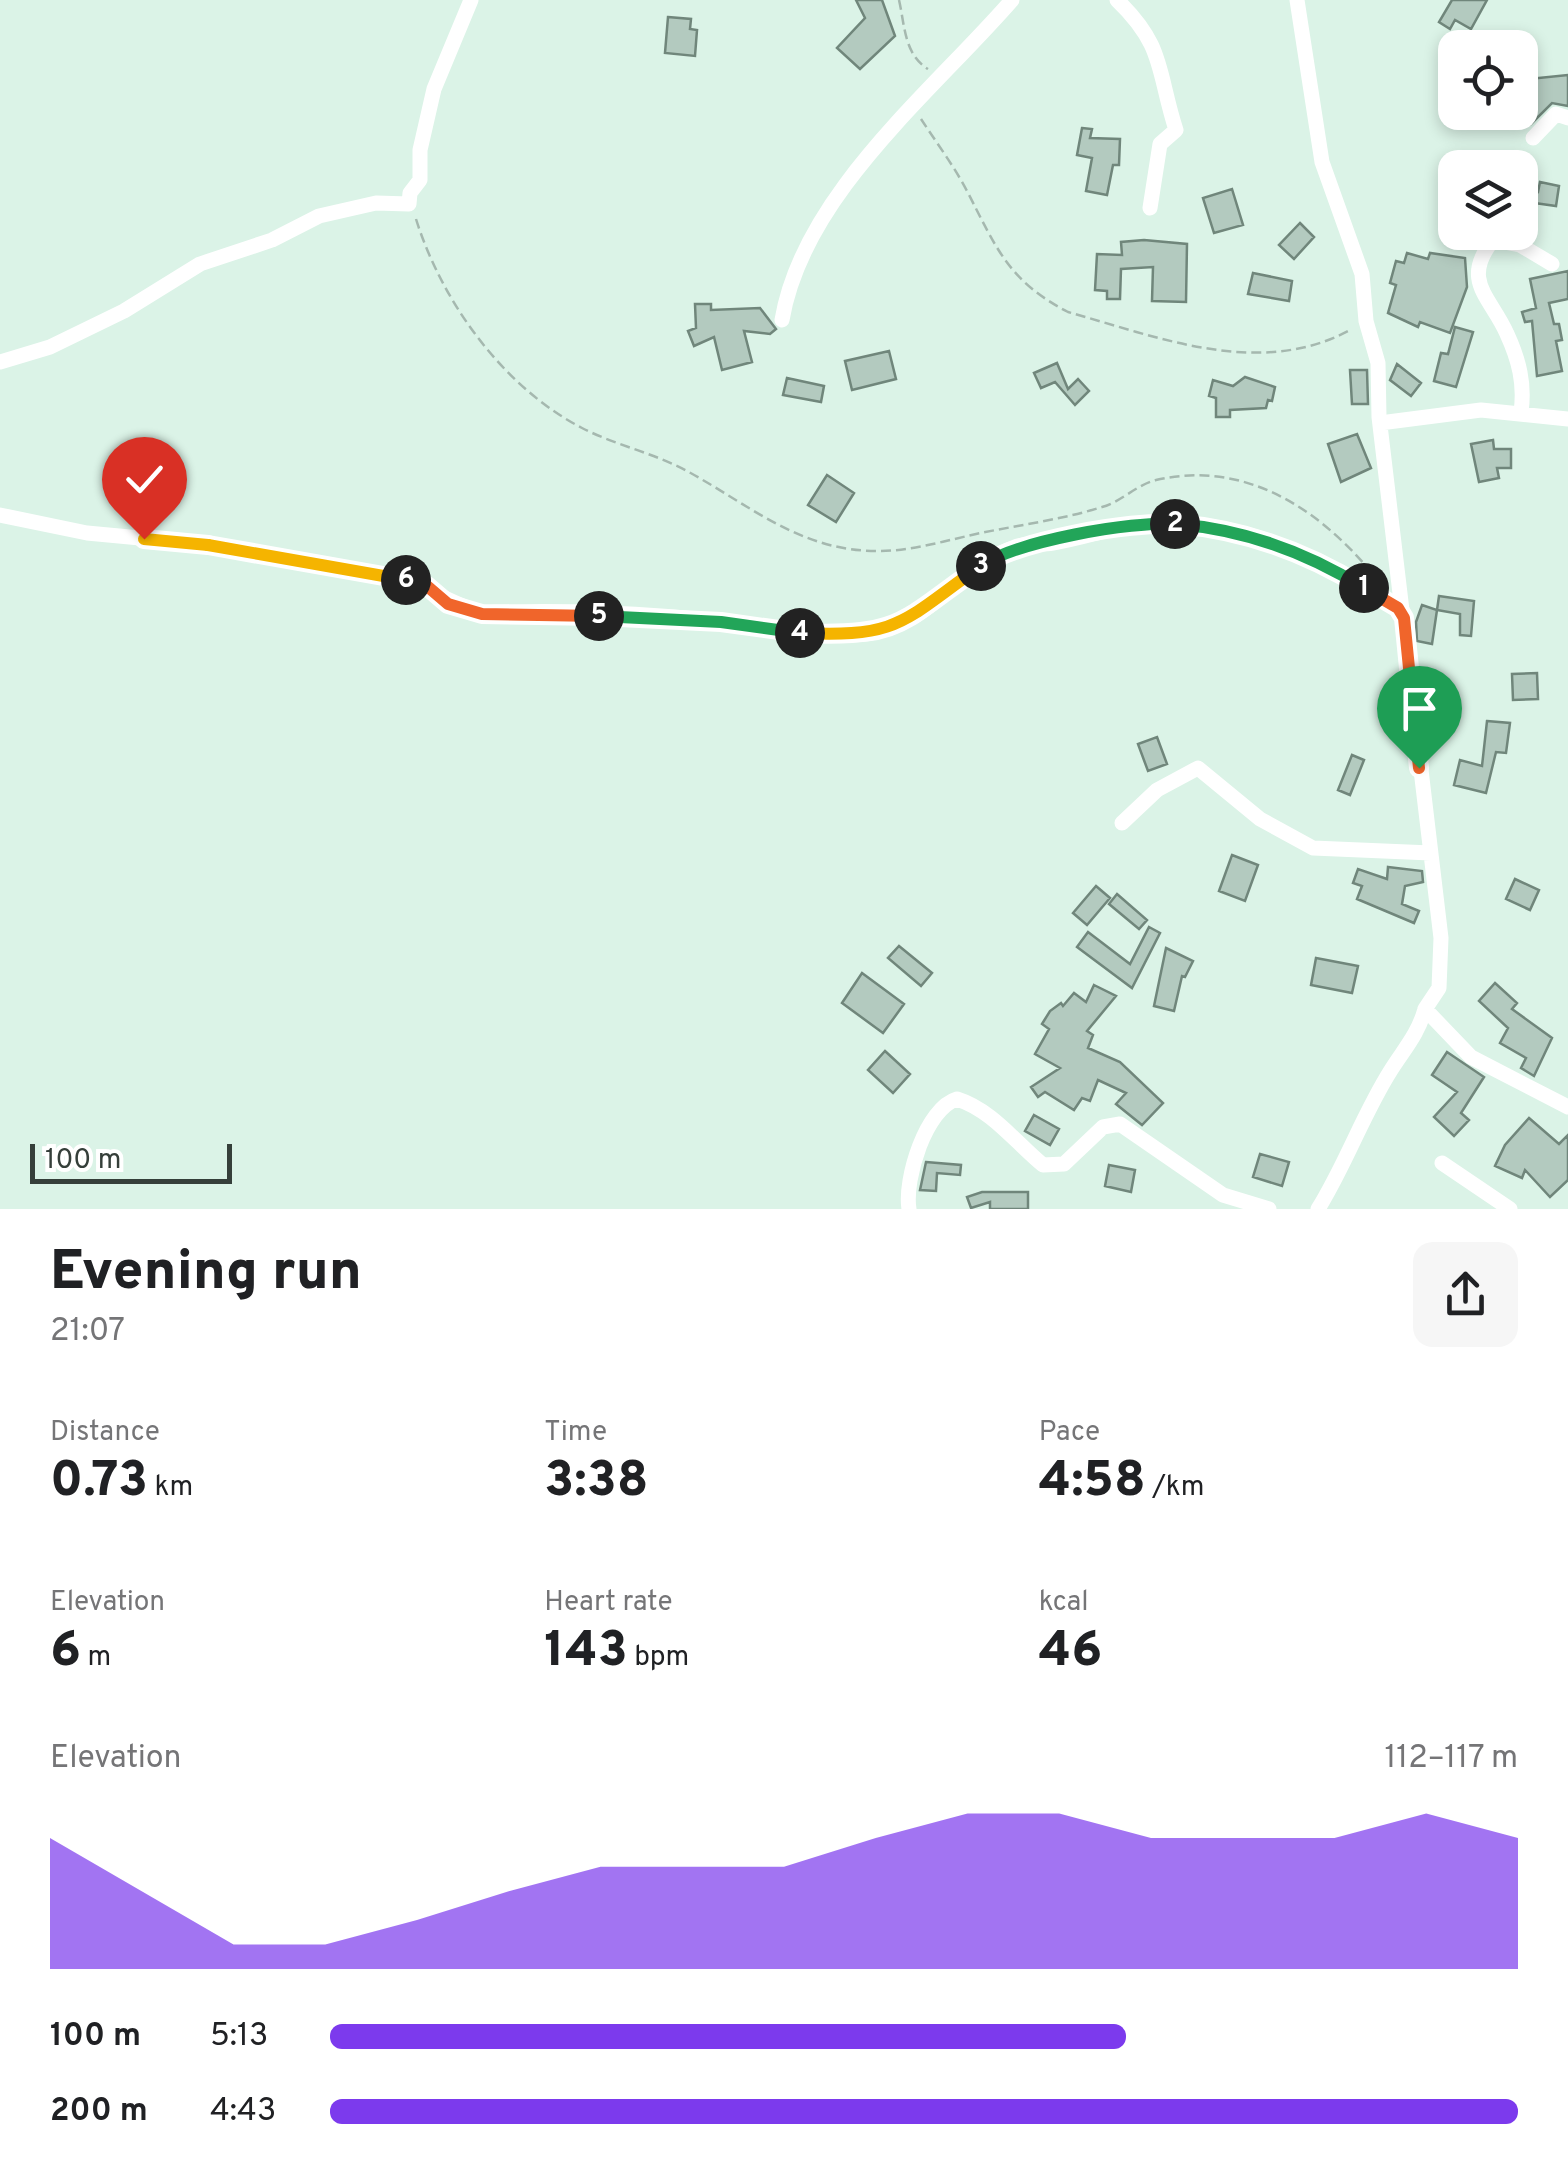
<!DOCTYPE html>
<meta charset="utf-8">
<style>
:root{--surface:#fff;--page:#f6f6f6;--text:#202124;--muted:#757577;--accent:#7c3aed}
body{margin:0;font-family:Overpass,sans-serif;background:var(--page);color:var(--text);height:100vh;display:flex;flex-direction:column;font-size:38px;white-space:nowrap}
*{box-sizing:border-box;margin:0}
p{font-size:32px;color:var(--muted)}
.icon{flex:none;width:55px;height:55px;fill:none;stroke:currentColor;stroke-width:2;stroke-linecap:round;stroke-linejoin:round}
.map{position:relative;height:1209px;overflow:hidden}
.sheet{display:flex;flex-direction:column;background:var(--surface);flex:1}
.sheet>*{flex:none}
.fabs{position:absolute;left:1438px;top:30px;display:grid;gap:20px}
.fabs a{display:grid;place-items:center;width:100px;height:100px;border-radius:20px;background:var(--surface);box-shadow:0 5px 15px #0003;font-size:50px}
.scale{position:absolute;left:30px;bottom:25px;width:202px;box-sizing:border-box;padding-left:10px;border:5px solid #353f3a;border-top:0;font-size:28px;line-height:35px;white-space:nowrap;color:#353f3a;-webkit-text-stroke:8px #fff;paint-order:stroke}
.pin{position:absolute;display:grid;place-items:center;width:85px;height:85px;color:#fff;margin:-102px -42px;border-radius:50% 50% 50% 0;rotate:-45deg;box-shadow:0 0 10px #0007}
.pin .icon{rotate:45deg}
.km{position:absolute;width:50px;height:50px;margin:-25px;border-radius:50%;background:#222;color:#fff;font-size:28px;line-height:50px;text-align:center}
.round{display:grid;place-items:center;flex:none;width:105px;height:105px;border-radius:20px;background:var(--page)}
.headline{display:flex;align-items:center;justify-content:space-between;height:170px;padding:0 50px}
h1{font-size:55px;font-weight:800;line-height:75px}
.metrics{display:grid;grid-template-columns:repeat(3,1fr);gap:15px;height:170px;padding:10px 50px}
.metrics div{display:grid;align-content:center}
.metrics b{font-size:50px;font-weight:800}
.metrics small{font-size:28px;font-weight:400}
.metrics p{font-size:28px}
.chart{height:280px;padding:20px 50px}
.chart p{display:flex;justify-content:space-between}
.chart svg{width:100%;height:180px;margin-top:10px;fill:var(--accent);opacity:.7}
ul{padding:0 50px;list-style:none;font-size:32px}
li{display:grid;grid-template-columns:160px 120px 1fr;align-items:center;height:75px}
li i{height:25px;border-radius:12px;background:var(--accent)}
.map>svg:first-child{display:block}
.building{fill:#b3cabf;stroke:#70867b;stroke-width:2.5}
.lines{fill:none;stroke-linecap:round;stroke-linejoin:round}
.path{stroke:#a5b8af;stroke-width:2.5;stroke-dasharray:10 5;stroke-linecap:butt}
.street{stroke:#fff;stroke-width:15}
.split-1-casing{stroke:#fff;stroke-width:20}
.split-2-casing{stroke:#fff;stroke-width:20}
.split-3-casing{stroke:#fff;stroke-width:20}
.split-4-casing{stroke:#fff;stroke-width:20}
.split-5-casing{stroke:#fff;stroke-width:20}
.split-6-casing{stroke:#fff;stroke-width:20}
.split-7-casing{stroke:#fff;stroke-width:20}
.split-8-casing{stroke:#fff;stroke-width:20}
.split-1{stroke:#f0652b;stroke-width:12}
.split-2{stroke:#22a559;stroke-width:12}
.split-3{stroke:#22a559;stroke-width:12}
.split-4{stroke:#f5b400;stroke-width:12}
.split-5{stroke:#22a559;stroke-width:12}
.split-6{stroke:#f0652b;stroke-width:12}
.split-7{stroke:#f5b400;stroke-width:12}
.split-8{stroke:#f5b400;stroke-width:12}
</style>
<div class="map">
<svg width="1568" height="1209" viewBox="0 0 1568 1209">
<rect width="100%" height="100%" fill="#dbf3e7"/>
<path class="building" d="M856,0H882L895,36L860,69L837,48L865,18Z
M1452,0H1487L1471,29L1455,20L1450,29L1439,22Z
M668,17L691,19L690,29L697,30L695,56L665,53Z
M1568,75V106L1552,103L1531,124L1521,125L1520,80Z
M1082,128L1092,129L1090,138L1120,139L1119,165H1113L1107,195L1086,191L1092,158L1077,155Z
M1540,182L1559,186L1556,206L1520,201V187L1538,192Z
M1232,189L1243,225L1214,233L1203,198Z
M1300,223L1314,237L1294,259L1279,245Z
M1144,240L1187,244L1186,302L1152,301L1153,267L1121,269L1120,299H1107V291L1095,290L1097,254L1122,255L1121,242Z
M1407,253L1428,259L1430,253L1465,258L1467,287L1450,333L1420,322L1418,327L1388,313L1396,285L1390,283L1396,261L1404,263Z
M1568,271V299L1549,303L1554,324H1559L1562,340L1556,341L1562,371L1537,376L1532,321L1525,322L1522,312L1536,308L1530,279Z
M1253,273L1292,281L1289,301L1248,294Z
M695,304H711V310L760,308L776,329L770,334L744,331L752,362L722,370L714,337L694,346L688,331L696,328Z
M1455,327L1473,332L1456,387L1434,381L1441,353L1448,354Z
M889,351L896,379L852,390L845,361Z
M1057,363L1068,389L1078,379L1089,391L1075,405L1055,382L1041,388L1034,373Z
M1397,364L1421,383L1411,396L1390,380Z
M1350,370H1367L1368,404H1352Z
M1245,377L1275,387L1272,401L1268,400L1266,408L1230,410V417H1216V398L1209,396L1213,380L1233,386Z
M787,378L824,386L821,402L783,395Z
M1357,434L1371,468L1341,482L1328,444Z
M1493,440L1494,449H1511V468H1497L1499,478L1479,482L1471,444Z
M827,475L854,493L836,522L808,505Z
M1439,596L1474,601L1471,636L1460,635V614L1437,610Z
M1422,605L1437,610L1432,644L1417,641L1416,622Z
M1537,673L1538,699L1513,700L1512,674Z
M1487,721L1510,723L1506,753L1496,752L1486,793L1454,785L1460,760L1482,766Z
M1157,737L1167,764L1148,771L1138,744Z
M1352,755L1364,760L1350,795L1338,790Z
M1232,855L1258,865L1245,901L1219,891Z
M1388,867L1422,871L1423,882L1405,886L1402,904L1419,911L1414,923L1357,899L1362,886L1353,883L1358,869L1387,879Z
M1515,879L1539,890L1530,910L1506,899Z
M1096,886L1110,898L1087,925L1073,913Z
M1117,894L1147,920L1139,929L1109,904Z
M1149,927L1160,933L1132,988L1077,947L1088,932L1130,964Z
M899,946L932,973L921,986L888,958Z
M1166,948L1193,961L1185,977L1182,976L1174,1011L1154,1006Z
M1316,958L1358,966L1352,993L1311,985Z
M862,973L904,1004L883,1033L842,1003Z
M1495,983L1517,1003L1512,1009L1552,1038L1534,1076L1521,1068L1526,1058L1500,1043L1508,1028L1479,1001Z
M1094,985L1116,996L1087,1031L1093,1035L1088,1048L1120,1062L1163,1103L1142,1125L1116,1104L1126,1093L1098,1080L1090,1101L1082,1098L1074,1110L1045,1092L1038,1097L1031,1087L1060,1068L1035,1054L1049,1029L1042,1024L1050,1011L1061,1003L1063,1006L1074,993L1086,1002Z
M885,1051L910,1074L893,1093L868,1070Z
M1447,1052L1484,1077L1461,1113L1469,1120L1454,1136L1434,1117L1457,1092L1432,1075Z
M1034,1115L1059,1129L1050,1145L1025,1131Z
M1529,1118L1559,1144L1568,1135V1180L1550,1197L1525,1170L1522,1178L1495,1166L1505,1145Z
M1260,1154L1289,1162L1282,1186L1253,1177Z
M926,1162L961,1165L960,1175L937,1173L936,1191L920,1190Z
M1109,1165L1135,1170L1131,1192L1105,1186Z
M982,1192H1028V1209H990V1202L971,1208L967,1197Z"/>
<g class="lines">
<path class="path" d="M899,0C905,26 904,54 928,69
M921,119C936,142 954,166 967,191C996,247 1008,281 1068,312C1161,338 1261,379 1352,329
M416,219C442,302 503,387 582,428C615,445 654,453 687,471C751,506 802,552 879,551C912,551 944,541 976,534C1018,525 1061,520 1102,507C1121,502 1136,485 1156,480C1244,460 1317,507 1372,573"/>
<path class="street" d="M1117,0C1165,46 1157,71 1176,130L1160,144L1150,208
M1297,0L1322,162L1362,274L1366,321L1378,363L1379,417L1441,938L1439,988L1425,1009L1471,1057L1568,1107
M1533,138L1556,114L1568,118
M782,320C803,195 932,92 1012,0
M0,362L50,347L124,311L200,264L272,240L319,216L376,203L409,204L410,193L420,180V150L434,89L471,0
M1521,412C1525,384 1519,360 1507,334C1491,297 1460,281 1493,240L1520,245L1552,264
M1380,423L1481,410L1568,419
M0,515L87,533L204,544L400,578C429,588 451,604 482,613C555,609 651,613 724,622C772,628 818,638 867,634C926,629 961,566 1015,547C1027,542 1040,545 1053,543C1085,538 1115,526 1148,523C1219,518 1298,546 1356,583C1374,594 1393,600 1404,619
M1122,823L1157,790L1198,768L1260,819L1313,848L1431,853
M1442,1163L1510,1209
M909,1209C904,1179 926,1108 957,1099C992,1110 1016,1143 1043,1165L1064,1164L1103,1127L1120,1124L1223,1195L1269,1209
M1318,1209C1346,1164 1363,1114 1391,1070C1405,1048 1418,1034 1425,1009"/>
</g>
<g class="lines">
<g class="split-1-casing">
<path id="split-1" d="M1364,588L1398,608L1404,618L1419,768"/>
</g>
<g class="split-2-casing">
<path id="split-2" d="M1175,524C1243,529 1306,552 1364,588"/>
</g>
<g class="split-3-casing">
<path id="split-3" d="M981,566C1017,541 1131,521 1175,524"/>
</g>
<g class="split-4-casing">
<path id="split-4" d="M800,633C902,638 903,620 981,566"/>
</g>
<g class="split-5-casing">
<path id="split-5" d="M599,616L721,622L800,633"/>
</g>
<g class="split-6-casing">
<path id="split-6" d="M406,580L427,586L448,604L482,614L599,616"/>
</g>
<g class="split-7-casing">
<path id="split-7" d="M208,545L406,580"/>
</g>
<g class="split-8-casing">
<path id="split-8" d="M144,539L208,545"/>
</g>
<use href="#split-1" class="split-1"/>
<use href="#split-2" class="split-2"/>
<use href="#split-3" class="split-3"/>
<use href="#split-4" class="split-4"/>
<use href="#split-5" class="split-5"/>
<use href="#split-6" class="split-6"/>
<use href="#split-7" class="split-7"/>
<use href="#split-8" class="split-8"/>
</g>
</svg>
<div class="fabs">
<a><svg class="icon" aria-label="locate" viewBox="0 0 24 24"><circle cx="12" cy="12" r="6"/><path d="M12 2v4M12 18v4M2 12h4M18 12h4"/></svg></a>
<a><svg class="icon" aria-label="layers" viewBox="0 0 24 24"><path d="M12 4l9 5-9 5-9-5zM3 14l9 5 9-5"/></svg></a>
</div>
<div class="scale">100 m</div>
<div class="pin" style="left:1419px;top:768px;background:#1e9e55"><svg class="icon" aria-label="arrive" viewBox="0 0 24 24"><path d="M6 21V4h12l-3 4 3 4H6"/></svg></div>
<div class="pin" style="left:144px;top:539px;background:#d93025"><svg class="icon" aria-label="check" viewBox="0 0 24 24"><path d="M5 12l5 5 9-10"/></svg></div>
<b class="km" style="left:1364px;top:588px">1</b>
<b class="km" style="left:1175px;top:524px">2</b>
<b class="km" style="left:981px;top:566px">3</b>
<b class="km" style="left:800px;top:633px">4</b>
<b class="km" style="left:599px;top:616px">5</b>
<b class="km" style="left:406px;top:580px">6</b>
</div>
<section class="sheet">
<div class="headline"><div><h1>Evening run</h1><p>21:07</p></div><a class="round"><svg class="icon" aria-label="share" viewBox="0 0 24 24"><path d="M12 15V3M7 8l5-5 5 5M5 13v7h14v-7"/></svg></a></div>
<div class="metrics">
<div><p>Distance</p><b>0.73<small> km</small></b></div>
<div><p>Time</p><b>3:38</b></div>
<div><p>Pace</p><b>4:58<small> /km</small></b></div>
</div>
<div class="metrics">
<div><p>Elevation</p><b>6<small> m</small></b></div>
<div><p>Heart rate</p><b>143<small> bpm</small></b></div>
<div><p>kcal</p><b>46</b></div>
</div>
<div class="chart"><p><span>Elevation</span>112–117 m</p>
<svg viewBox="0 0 160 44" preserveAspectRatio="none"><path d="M0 44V12L10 25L20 38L30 38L40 32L50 25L60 19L70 19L80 19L90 12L100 6L110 6L120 12L130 12L140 12L150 6L160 12V44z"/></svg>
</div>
<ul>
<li><b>100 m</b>5:13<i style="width:67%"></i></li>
<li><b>200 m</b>4:43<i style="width:100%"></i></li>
</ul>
</section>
